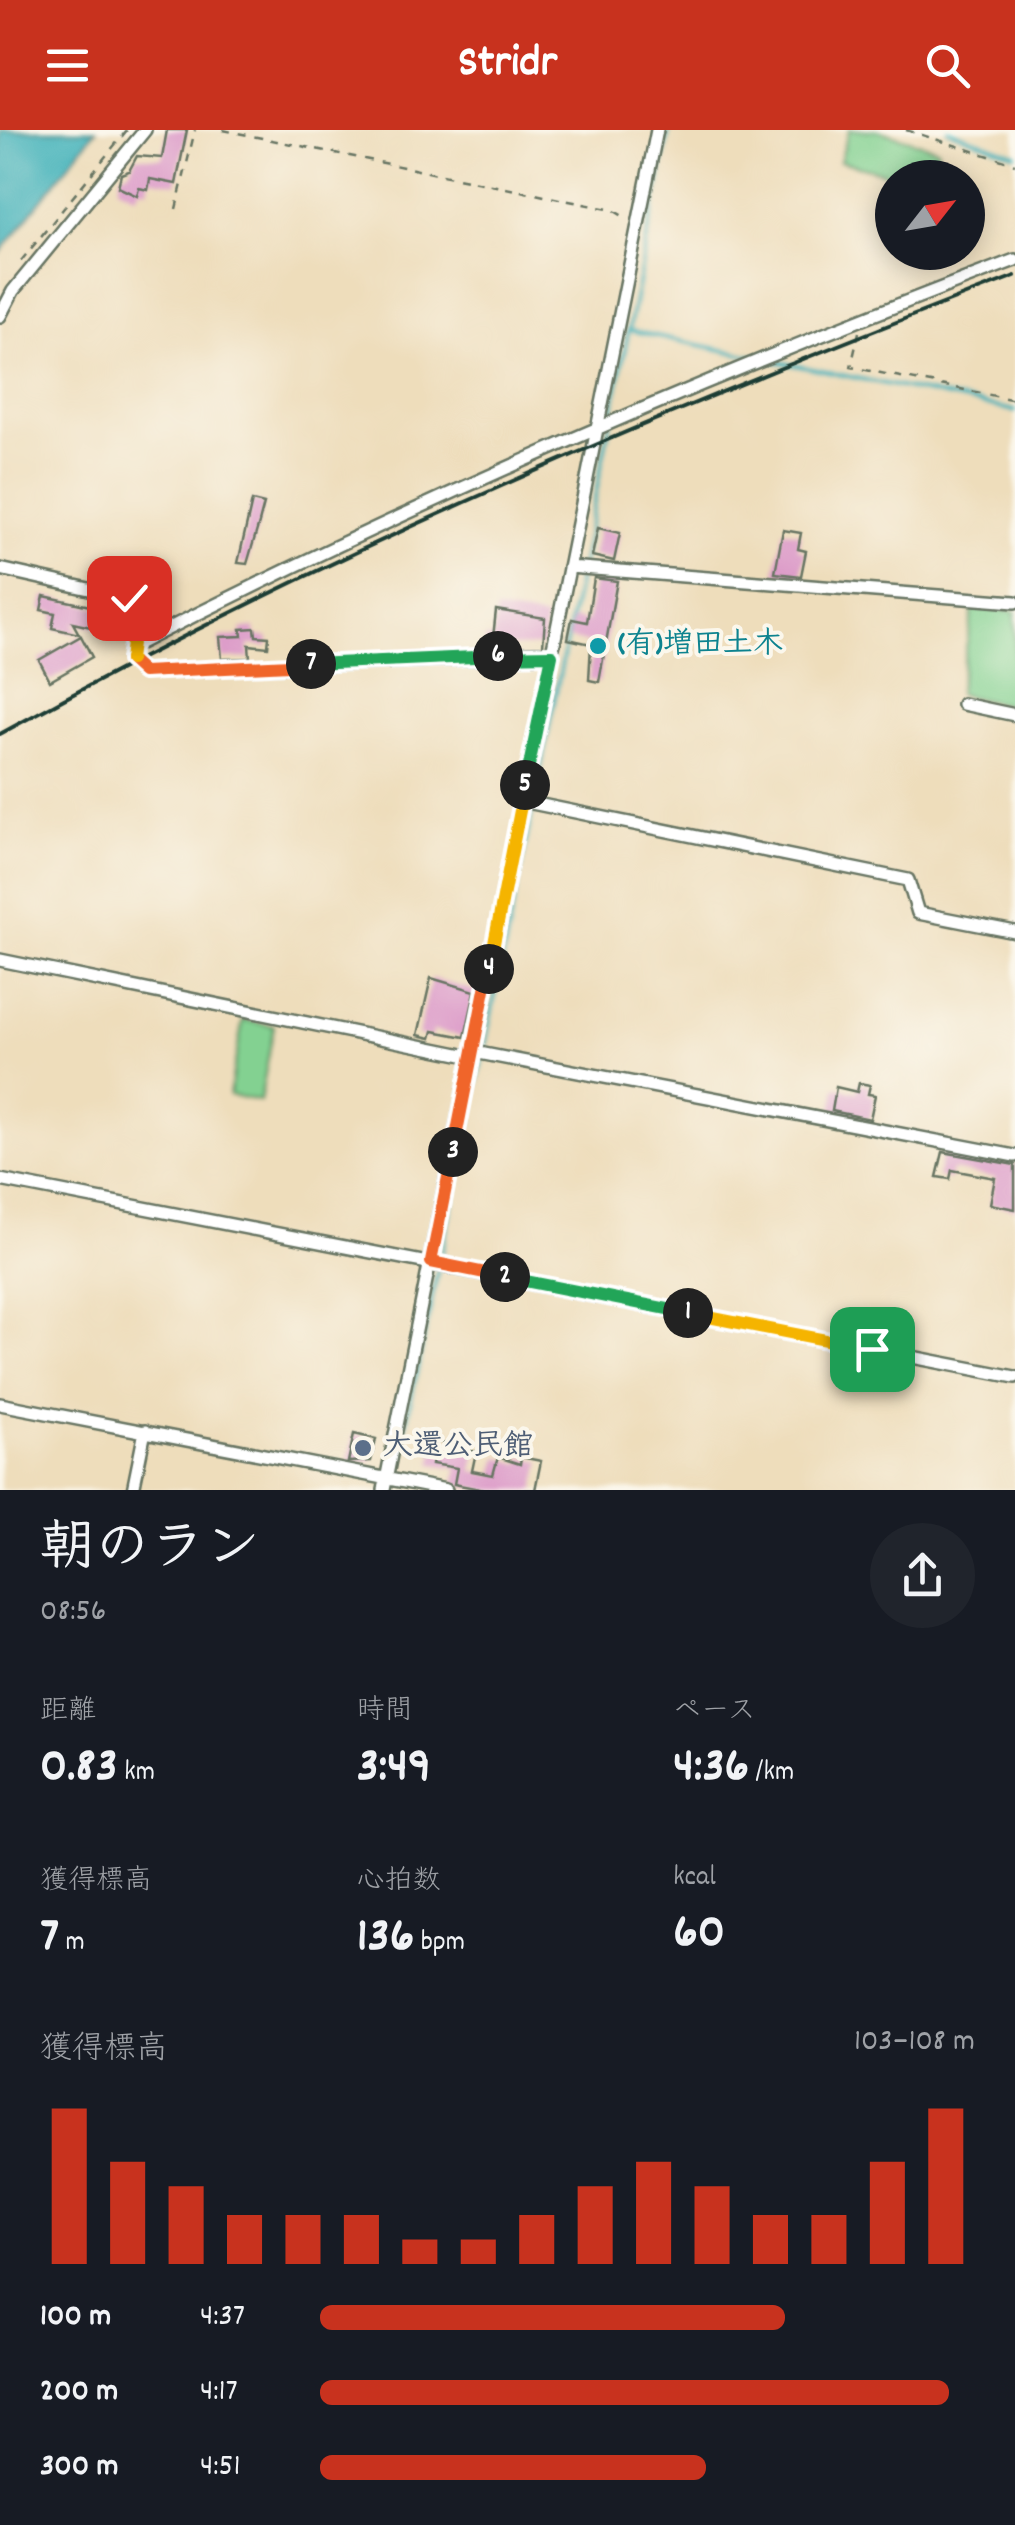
<!DOCTYPE html>
<html lang="ja">
<meta charset="utf-8">
<style>
:root{--surface:#171b24;--page:#20242c;--text:#f1f3f6;--muted:#9ea1a6;--accent:#c8321e}
body{margin:0;font-family:Dekko,"Klee One",sans-serif;background:var(--page);color:var(--text);height:100vh;display:flex;flex-direction:column;font-size:38px;white-space:nowrap}
*{box-sizing:border-box;margin:0}
p{font-size:32px;color:var(--muted)}
.icon{flex:none;width:55px;height:55px;fill:none;stroke:currentColor;stroke-width:2;stroke-linecap:round;stroke-linejoin:round}
.map{position:relative;height:1360px;overflow:hidden}
.side{display:flex;flex-direction:column;background:var(--surface);flex:1}
.side>*{flex:none}
.needle{width:65px;rotate:59deg}
.controls{position:absolute;left:875px;top:30px;display:grid;gap:20px}
.controls a{display:grid;place-items:center;width:110px;height:110px;border-radius:50%;background:var(--surface);box-shadow:0 5px 25px #0003;font-size:50px}
.pin{position:absolute;display:grid;place-items:center;width:85px;height:85px;color:#fff;margin:-42px;border-radius:20px;box-shadow:0 5px 15px #0006}
.km{position:absolute;width:50px;height:50px;margin:-25px;border-radius:50%;background:#222;color:#fff;font-size:28px;line-height:50px;text-align:center}
.round{display:grid;place-items:center;flex:none;width:105px;height:105px;border-radius:52px;background:var(--page)}
.overview{display:flex;align-items:center;justify-content:space-between;height:170px;padding:0 40px}
h1{font-size:55px;font-weight:700;line-height:75px}
.metrics{display:grid;grid-template-columns:repeat(3,1fr);gap:15px;height:170px;padding:10px 40px}
.metrics div{display:grid;align-content:center}
.metrics b{font-size:50px;font-weight:700}
.metrics small{font-size:28px;font-weight:400}
.metrics p{font-size:28px}
.chart{height:280px;padding:20px 40px}
.chart p{display:flex;justify-content:space-between}
.chart svg{width:100%;height:180px;margin-top:10px;stroke:var(--accent);stroke-width:6}
ul{padding:0 40px;list-style:none;font-size:32px}
li{display:grid;grid-template-columns:160px 120px 1fr;align-items:center;height:75px}
li i{height:25px;border-radius:12px;background:var(--accent)}
header{display:flex;justify-content:space-between;align-items:center;height:130px;padding:0 40px;background:var(--accent);color:#fff;font-size:45px;font-weight:700}
.map>svg:first-child{display:block}
.green{fill:#83d191;stroke:#518762;stroke-width:2.5}
.water{fill:#40b1b9;stroke:#307776;stroke-width:2.5}
.lines{fill:none;stroke-linecap:round;stroke-linejoin:round}
.stream{stroke:#40b1b9;stroke-width:4}
.building{fill:#dd9dc9}
.minor-casing{stroke:#677563;stroke-width:16}
.path{stroke:#677563;stroke-width:2.5;stroke-dasharray:8 8;stroke-linecap:butt}
.minor{stroke:#fff;stroke-width:11}
.rail{stroke:#1f3d34;stroke-width:4}
.split-1-casing{stroke:#fff;stroke-width:20}
.split-2-casing{stroke:#fff;stroke-width:20}
.split-3-casing{stroke:#fff;stroke-width:20}
.split-4-casing{stroke:#fff;stroke-width:20}
.split-5-casing{stroke:#fff;stroke-width:20}
.split-6-casing{stroke:#fff;stroke-width:20}
.split-7-casing{stroke:#fff;stroke-width:20}
.split-8-casing{stroke:#fff;stroke-width:20}
.split-9-casing{stroke:#fff;stroke-width:20}
.split-1{stroke:#f5b400;stroke-width:12}
.split-2{stroke:#22a559;stroke-width:12}
.split-3{stroke:#f0652b;stroke-width:12}
.split-4{stroke:#f0652b;stroke-width:12}
.split-5{stroke:#f5b400;stroke-width:12}
.split-6{stroke:#22a559;stroke-width:12}
.split-7{stroke:#22a559;stroke-width:12}
.split-8{stroke:#f0652b;stroke-width:12}
.split-9{stroke:#f5b400;stroke-width:12}
.culture-dot{fill:#0f9aa8;stroke:#fbf7ec;stroke-width:4}
.service-dot{fill:#5c6f8a;stroke:#fbf7ec;stroke-width:4}
.labels{text-anchor:middle;dominant-baseline:central;stroke-width:8;stroke-linejoin:round;paint-order:stroke}
.culture-label{font-size:30px;font-weight:bold;fill:#0d838f;stroke:#fbf7ec;text-anchor:start}
.service-label{font-size:30px;font-weight:bold;fill:#4e5e75;stroke:#fbf7ec;text-anchor:start}
</style>
<header><svg class="icon" aria-label="menu" viewBox="0 0 24 24"><path d="M4 6h16M4 12h16M4 18h16"/></svg>Stridr<svg class="icon" aria-label="search" viewBox="0 0 24 24"><circle cx="10" cy="10" r="6"/><path d="M15 15l6 6"/></svg></header>
<div class="map">
<svg width="1015" height="1360" viewBox="0 0 1015 1360">
<rect width="100%" height="100%" fill="#fbf7ec"/>
<filter id="ink" filterUnits="userSpaceOnUse"><feTurbulence type="fractalNoise" baseFrequency=".01" numOctaves="2"/><feDisplacementMap in="SourceGraphic" scale="20" xChannelSelector="R" yChannelSelector="G"/><feConvolveMatrix kernelMatrix="1 2 1 2 8 2 1 2 1" color-interpolation-filters="sRGB"/></filter>
<filter id="wash" filterUnits="userSpaceOnUse"><feTurbulence type="fractalNoise" baseFrequency=".0048" numOctaves="4" result="noise"/><feDisplacementMap in="SourceGraphic" scale="40" xChannelSelector="R" yChannelSelector="G"/><feGaussianBlur stdDeviation="2.25" result="paint"/><feColorMatrix in="noise" values="0 0 0 0 0 0 0 0 0 0 0 0 0 0 0 0 0 1.4 0 .05"/><feComposite in="paint" operator="in"/></filter>
<g filter="url(#wash)">
<rect width="100%" height="100%" fill="#edb"/>
<path class="green" d="M849,0H877L938,19L935,47H900L840,31Z
M973,478L1015,481V577L958,564Z
M243,890L274,896L260,971L229,965Z"/>
<path class="water" d="M0,0H96L0,123Z"/>
<g class="lines">
<path class="stream" d="M948,0L1015,24
M628,200L756,227
M770,230L1015,281
M484,920L669,0
M440,1130L482,929
M395,1346L438,1139"/>
</g>
<g id="blocks">
<path class="building" d="M167,0H187L176,54L150,49L148,60L139,58L137,66L118,57L121,44L129,41L137,26L162,28Z
M252,371L264,374L259,393L247,434L238,433Z
M598,398L620,403L614,431L592,426Z
M783,400L801,403L798,419L806,421L801,446L775,443Z
M594,448L617,451L599,552L589,550L591,514L568,509L572,489L587,492Z
M44,466L113,481L114,474L123,476V511L107,507L109,501L73,493L79,504L52,498L55,483L41,480Z
M496,480L545,488L543,516L486,518L485,508H493Z
M255,498L256,506L269,507L268,517L249,515L250,528L222,529L220,507L242,506L241,499Z
M81,506L92,527L50,551L39,530Z
M431,848L475,861L465,907L433,901L431,908L418,905Z
M859,953L870,955L868,964L875,965L870,989L832,981L836,957L857,962Z
M943,1022L1015,1035V1079L990,1074L995,1048L952,1040L950,1049L937,1047Z
M354,1304L376,1309L371,1331L348,1332Z
M435,1311L476,1322L472,1341L493,1345L498,1327L520,1334L521,1327L541,1331L535,1360H485L454,1354L457,1338L432,1334Z"/>
</g>
</g>
<g filter="url(#ink)">
<use href="#blocks" fill-opacity="0" stroke="#677563" stroke-width="2.5"/>
<g class="lines">
<g class="minor-casing">
<path id="minor" d="M0,186L13,161L145,0
M569,437L1015,472
M0,439L129,468L136,478L130,530L143,542L552,525
M130,518C418,370 713,244 1015,130
M963,574L1015,585
M522,671L908,750L918,783L1015,802
M0,830L473,927
M474,922L1015,1026
M0,1050L1015,1247
M0,1274L446,1360
M133,1360L145,1301
M384,1360L657,0"/>
</g>
<path class="path" d="M223,0L613,80L626,88
M906,0L1015,34
M176,79L195,0
M21,131L127,0
M859,202L851,237L1015,270"/>
<use href="#minor" class="minor"/>
<path class="rail" d="M0,604C325,423 668,279 1015,146"/>
</g>
</g>
<g class="lines" filter="url(#ink)">
<g class="split-1-casing">
<path id="split-1" d="M688,1183L872,1219"/>
</g>
<g class="split-2-casing">
<path id="split-2" d="M505,1147L688,1183"/>
</g>
<g class="split-3-casing">
<path id="split-3" d="M453,1022L431,1132L505,1147"/>
</g>
<g class="split-4-casing">
<path id="split-4" d="M453,1022L489,839"/>
</g>
<g class="split-5-casing">
<path id="split-5" d="M489,839L525,655"/>
</g>
<g class="split-6-casing">
<path id="split-6" d="M498,526L552,525L525,655"/>
</g>
<g class="split-7-casing">
<path id="split-7" d="M311,534L498,526"/>
</g>
<g class="split-8-casing">
<path id="split-8" d="M130,530L143,542L311,534"/>
</g>
<g class="split-9-casing">
<path id="split-9" d="M129,468L136,478L130,530"/>
</g>
<use href="#split-1" class="split-1"/>
<use href="#split-2" class="split-2"/>
<use href="#split-3" class="split-3"/>
<use href="#split-4" class="split-4"/>
<use href="#split-5" class="split-5"/>
<use href="#split-6" class="split-6"/>
<use href="#split-7" class="split-7"/>
<use href="#split-8" class="split-8"/>
<use href="#split-9" class="split-9"/>
</g>
<circle class="culture-dot" cx="598" cy="516" r="10"/>
<circle class="service-dot" cx="363" cy="1318" r="10"/>
<g class="labels">
<g class="culture-label">
<text x="618" y="516">(有)増田土木</text>
</g>
<g class="service-label">
<text x="383" y="1318">大還公民館</text>
</g>
</g>
</svg>
<div class="controls">
<a><svg class="needle" viewBox="-14 -14 28 28"><path d="M0-13l5 13h-10z" fill="#e53935"/><path d="M0 13l5-13h-10z" fill="#9ea1a6"/></svg></a>
</div>
<div class="pin" style="left:872px;top:1219px;background:#1e9e55"><svg class="icon" aria-label="arrive" viewBox="0 0 24 24"><path d="M6 21V4h12l-3 4 3 4H6"/></svg></div>
<div class="pin" style="left:129px;top:468px;background:#d93025"><svg class="icon" aria-label="check" viewBox="0 0 24 24"><path d="M5 12l5 5 9-10"/></svg></div>
<b class="km" style="left:688px;top:1183px">1</b>
<b class="km" style="left:505px;top:1147px">2</b>
<b class="km" style="left:453px;top:1022px">3</b>
<b class="km" style="left:489px;top:839px">4</b>
<b class="km" style="left:525px;top:655px">5</b>
<b class="km" style="left:498px;top:526px">6</b>
<b class="km" style="left:311px;top:534px">7</b>
</div>
<section class="side">
<div class="overview"><div><h1>朝のラン</h1><p>08:56</p></div><a class="round"><svg class="icon" aria-label="share" viewBox="0 0 24 24"><path d="M12 15V3M7 8l5-5 5 5M5 13v7h14v-7"/></svg></a></div>
<div class="metrics">
<div><p>距離</p><b>0.83<small> km</small></b></div>
<div><p>時間</p><b>3:49</b></div>
<div><p>ペース</p><b>4:36<small> /km</small></b></div>
</div>
<div class="metrics">
<div><p>獲得標高</p><b>7<small> m</small></b></div>
<div><p>心拍数</p><b>136<small> bpm</small></b></div>
<div><p>kcal</p><b>60</b></div>
</div>
<div class="chart"><p><span>獲得標高</span>103–108 m</p>
<svg viewBox="0 0 160 44" preserveAspectRatio="none"><path d="M5 44V6M15 44V19M25 44V25M35 44V32M45 44V32M55 44V32M65 44V38M75 44V38M85 44V32M95 44V25M105 44V19M115 44V25M125 44V32M135 44V32M145 44V19M155 44V6"/></svg>
</div>
<ul>
<li><b>100 m</b>4:37<i style="width:71%"></i></li>
<li><b>200 m</b>4:17<i style="width:96%"></i></li>
<li><b>300 m</b>4:51<i style="width:59%"></i></li>
</ul>
</section>
